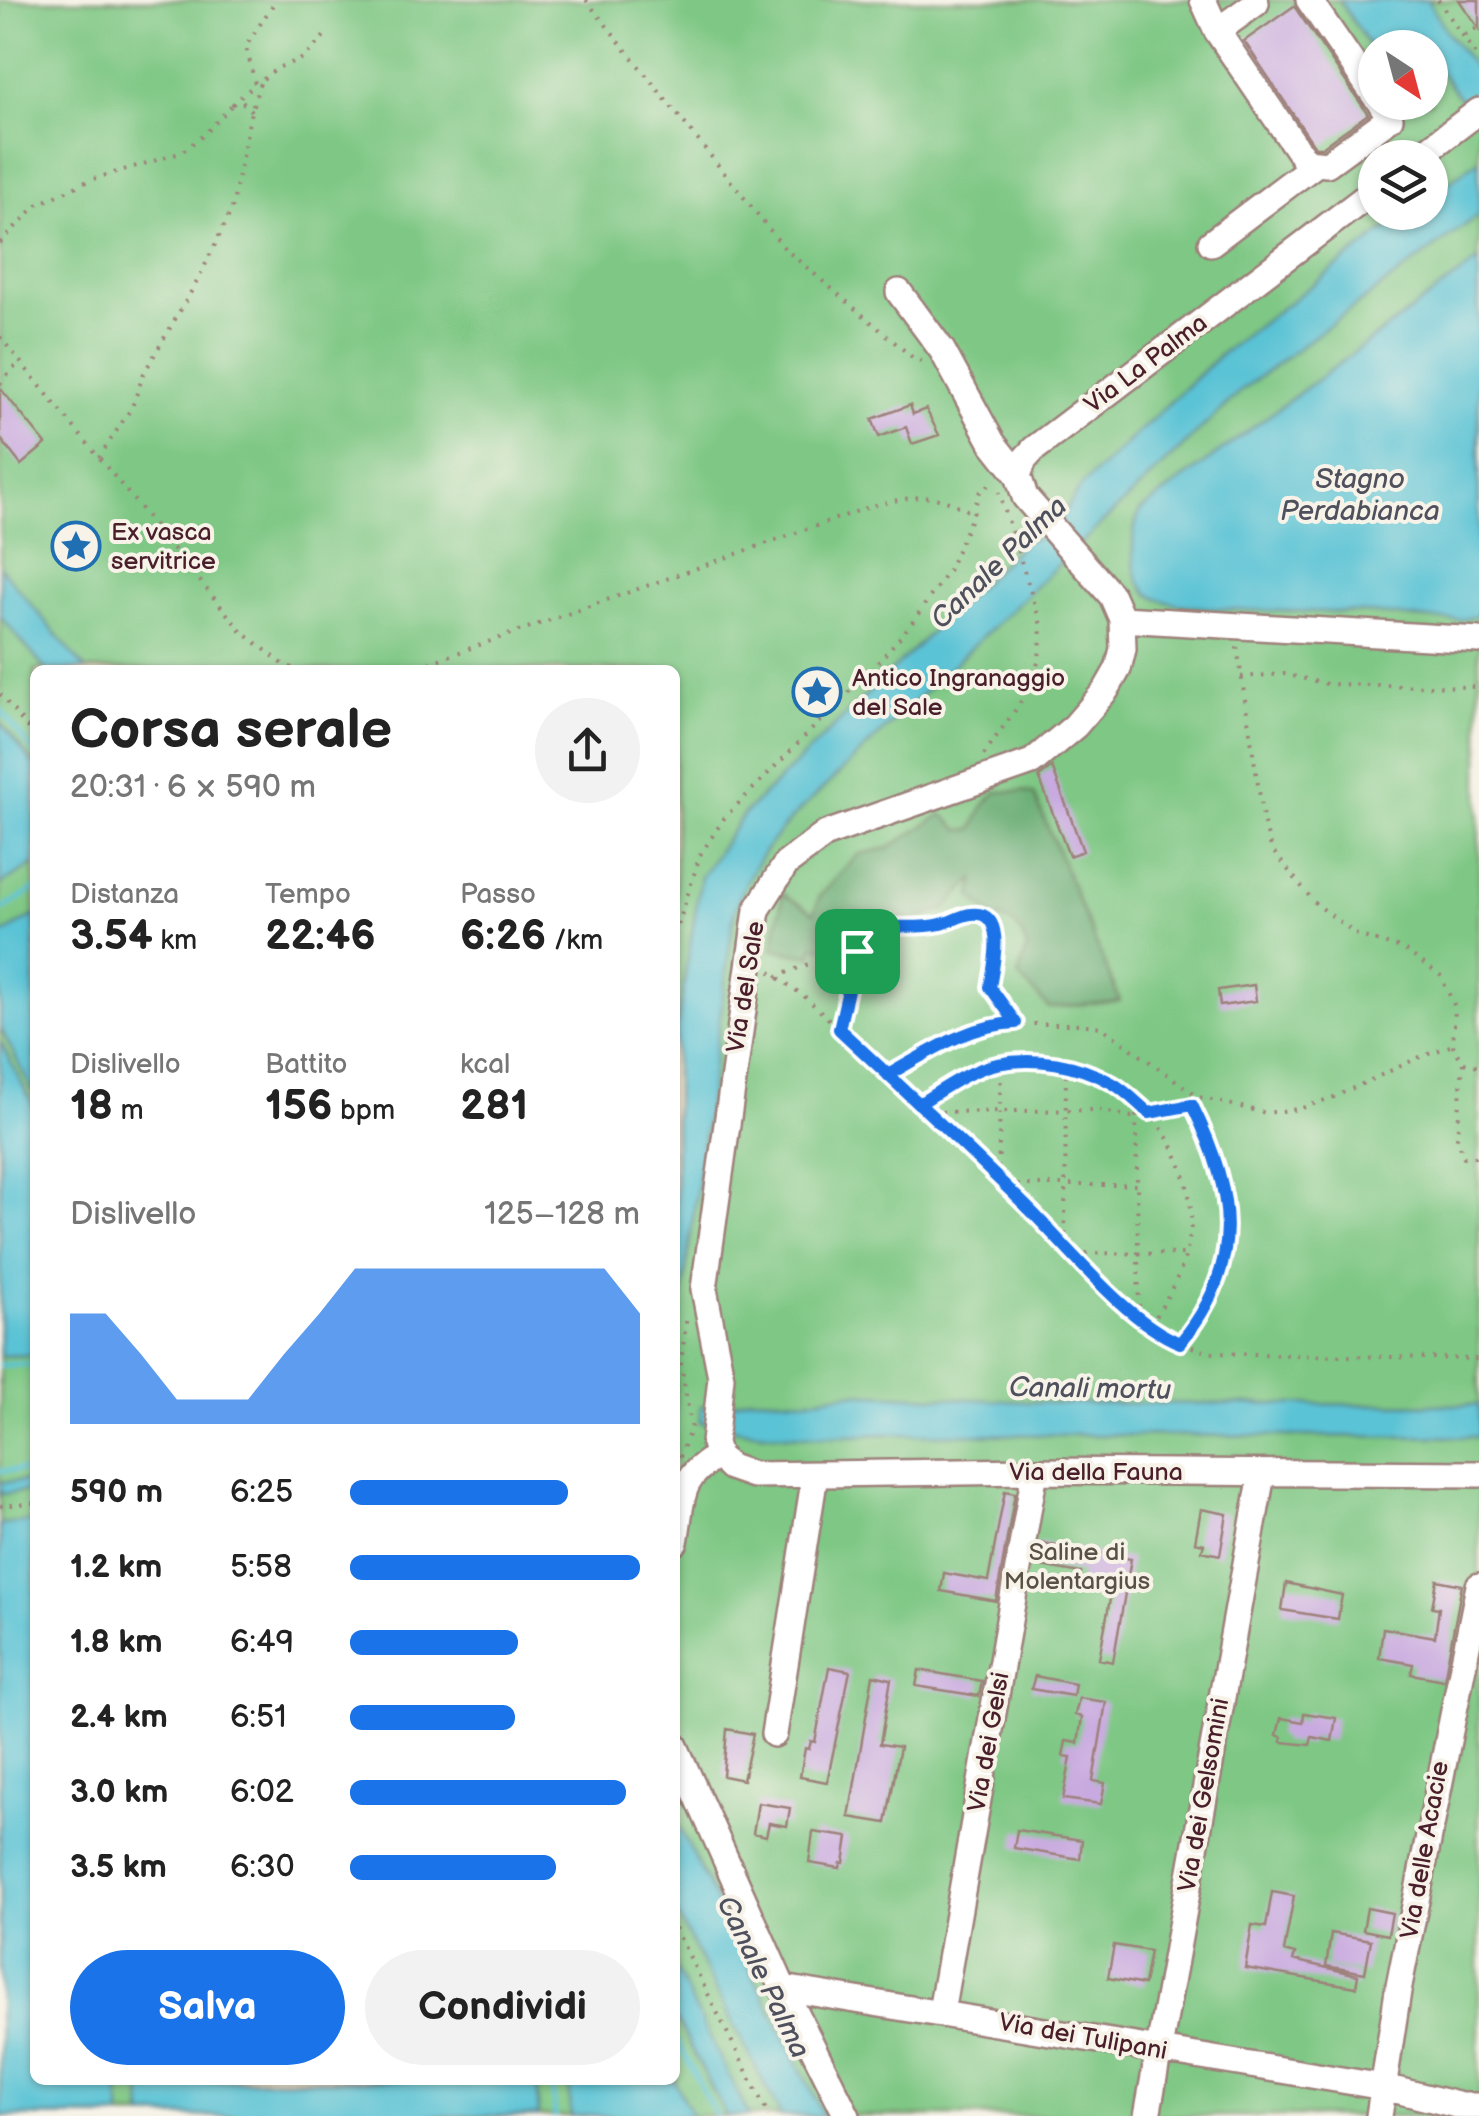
<!DOCTYPE html>
<html lang="it">
<meta charset="utf-8">
<style>
:root{--surface:#fff;--page:#f2f2f2;--text:#222;--muted:#767676;--accent:#1a73e8}
body{margin:0;font-family:"Balsamiq Sans",sans-serif;background:var(--page);color:var(--text);height:100vh;display:flex;flex-direction:column;font-size:38px;white-space:nowrap}
*{box-sizing:border-box;margin:0}
p{font-size:32px;color:var(--muted)}
.icon{flex:none;width:55px;height:55px;fill:none;stroke:currentColor;stroke-width:2;stroke-linecap:round;stroke-linejoin:round}
.map{position:relative;flex:1;overflow:hidden}
.details{position:absolute;left:30px;top:665px;width:650px;height:1420px;display:flex;flex-direction:column;background:var(--surface);border-radius:15px;box-shadow:0 2px 8px #0004}
.details>*{flex:none}
.needle{width:65px;rotate:144deg}
.buttons{position:absolute;left:1358px;top:30px;display:grid;gap:20px}
.buttons a{display:grid;place-items:center;width:90px;height:90px;border-radius:50%;background:var(--surface);box-shadow:0 2px 8px #0004;font-size:50px}
.pin{position:absolute;display:grid;place-items:center;width:85px;height:85px;color:#fff;margin:-42px;border-radius:20px;box-shadow:0 5px 15px #0006}
.round{display:grid;place-items:center;flex:none;width:105px;height:105px;border-radius:52px;background:var(--page)}
.overview{display:flex;align-items:center;justify-content:space-between;height:170px;padding:0 40px}
h1{font-size:55px;font-weight:700;line-height:75px}
.stats{display:grid;grid-template-columns:repeat(3,1fr);gap:15px;height:170px;padding:10px 40px}
.stats div{display:grid;align-content:center}
.stats b{font-size:42px;font-weight:700}
.stats small{font-size:28px;font-weight:400}
.stats p{font-size:28px}
.chart{height:280px;padding:20px 40px}
.chart p{display:flex;justify-content:space-between}
.chart svg{width:100%;height:180px;margin-top:10px;fill:var(--accent);opacity:.7}
.cta{display:flex;gap:20px;margin-top:auto;padding:20px 40px}
.cta a{flex:1;height:115px;border-radius:60px;background:var(--accent);color:#fff;font-size:40px;font-weight:700;line-height:115px;text-align:center}
.cta a+a{background:var(--page);color:var(--text)}
ul{padding:0 40px;list-style:none;font-size:32px}
li{display:grid;grid-template-columns:160px 120px 1fr;align-items:center;height:75px}
li i{height:25px;border-radius:12px;background:var(--accent)}
.map>svg:first-child{display:block}
.green{fill:#7ec784;stroke:#647358;stroke-width:2.5;fill-rule:evenodd}
.forest{fill:#66ac72;stroke:#58664e;stroke-width:2.5}
.water{fill:#5ac3d5;stroke:#527180;stroke-width:2.5}
.lines{fill:none;stroke-linecap:round;stroke-linejoin:round}
.stream{stroke:#5ac3d5;stroke-width:5}
.building{fill:#c9aae0}
.minor-casing{stroke:#9d817a;stroke-width:30}
.path{stroke:#9d817a;stroke-width:4;stroke-dasharray:2.5 8;stroke-linecap:butt}
.minor{stroke:#fff;stroke-width:25}
.route-casing{stroke:#fff;stroke-width:20}
.route{stroke:#1a73e8;stroke-width:12}
.labels{text-anchor:middle;dominant-baseline:central;stroke-width:8;stroke-linejoin:round;paint-order:stroke}
.street-label{font-size:25px;fill:#4a1f2b;stroke:#f7f3e8}
.poi-label{font-size:25px;fill:#4a1f2b;stroke:#f7f3e8;text-anchor:start}
.park-label{font-size:25px;fill:#5a5146;stroke:#f7f3e8}
.water-label{font-size:28px;font-style:italic;fill:#4f505e;stroke:#f7f3e8}
</style>
<div class="map">
<svg width="1479" height="2116" viewBox="0 0 1479 2116">
<rect width="100%" height="100%" fill="#f7f3e8"/>
<filter id="ink" filterUnits="userSpaceOnUse"><feTurbulence type="fractalNoise" baseFrequency=".01" numOctaves="2"/><feDisplacementMap in="SourceGraphic" scale="20" xChannelSelector="R" yChannelSelector="G"/><feConvolveMatrix kernelMatrix="1 2 1 2 8 2 1 2 1" color-interpolation-filters="sRGB"/></filter>
<filter id="wash" filterUnits="userSpaceOnUse"><feTurbulence type="fractalNoise" baseFrequency=".0048" numOctaves="4" result="noise"/><feDisplacementMap in="SourceGraphic" scale="40" xChannelSelector="R" yChannelSelector="G"/><feGaussianBlur stdDeviation="2.25" result="paint"/><feColorMatrix in="noise" values="0 0 0 0 0 0 0 0 0 0 0 0 0 0 0 0 0 1.4 0 .05"/><feComposite in="paint" operator="in"/></filter>
<g filter="url(#wash)">
<rect width="100%" height="100%" fill="#f0e3c8"/>
<path class="green" d="M0,0H1479V2116H0ZM1375,48H1430V102H1375ZM1375,158H1430V212H1375ZM35,670H675V2080H35Z"/>
<path class="forest" d="M1024,791L1034,794L1120,1001L1049,1008L1018,976L1027,948L1021,933L1014,924L992,916L972,897L974,879L945,909L917,920L905,919L871,937L826,948L814,946L811,956L773,949L783,894L814,913L820,896L859,854L889,848L942,814L960,830L973,829L983,807L996,792Z"/>
<path class="water" d="M1339,0H1428L1448,34L1479,74V124L1437,68L1430,72V48H1375V55Z
M1479,160V215L1243,389L791,819C764,849 746,875 734,914L675,1351V1038L701,877L743,815L1025,541L1050,535L1081,486L1222,353L1408,213L1430,212V196Z
M1479,260V615C1472,617 1464,620 1457,620C1426,621 1396,615 1365,613C1325,610 1180,615 1152,596C1128,580 1130,534 1140,511Z
M0,567L86,670H46L0,616Z
M0,722L35,766V864L0,885Z
M35,915V1096L0,1027V936Z
M0,1041L35,1109V1355L0,1356Z
M851,1393L1050,1403L1479,1405V1437L881,1434C822,1439 758,1436 700,1422L701,1406L728,1405L750,1397L806,1400Z
M35,1481V1491L0,1494V1482Z
M35,1521V2080H118L121,2116H0V1524Z
M675,1819L824,2116H781L675,1911Z
M675,1968L749,2116H726L675,2016Z
M140,2080H536L539,2116H143Z
M568,2080H674L692,2116H571Z"/>
<g class="lines">
<path class="stream" d="M0,709L35,754
M0,911L35,889
M0,1365L35,1364
M0,1471L35,1470
M675,2037L716,2116
M552,2080L555,2116"/>
</g>
<g id="blocks">
<path class="building" d="M1459,0H1479V29Z
M1294,6L1368,114L1322,147H1315L1244,41Z
M0,388L46,444L21,465L0,438Z
M910,405L913,414L926,409L939,435L912,444L906,427L879,437L872,419Z
M1052,767L1083,851L1069,856L1039,777Z
M1254,985L1256,1001L1220,1006L1218,990Z
M1005,1491L1015,1493L996,1601L941,1591L944,1573L988,1581Z
M1201,1509L1227,1514L1220,1555L1202,1551L1204,1544L1195,1542Z
M1039,1543L1131,1559L1113,1662L1099,1659L1112,1588L1080,1582L1081,1573L1035,1565Z
M1437,1580L1462,1585L1444,1680L1411,1674L1413,1664L1379,1658L1383,1628L1435,1637L1439,1608L1432,1607Z
M1286,1583L1342,1595L1338,1619L1282,1610Z
M829,1667L850,1671L827,1782L800,1777L805,1748L809,1749L811,1741L815,1742Z
M919,1670L982,1681L979,1696L916,1686Z
M873,1675L891,1679L880,1744L900,1747L886,1823L849,1817Z
M1035,1676L1075,1684L1073,1696L1031,1689Z
M1079,1698L1106,1702L1093,1781L1105,1783L1101,1804L1063,1799L1071,1757L1063,1756L1066,1741L1078,1743L1082,1717L1075,1715Z
M1304,1713L1336,1718L1332,1741L1312,1737L1310,1745L1282,1742V1737L1277,1735L1281,1718L1303,1722Z
M727,1729L753,1734L743,1780L723,1776Z
M758,1803L790,1808L787,1826L769,1823L766,1836L753,1833Z
M1017,1830L1082,1840L1080,1859L1014,1848Z
M813,1832L848,1837L844,1863H841L840,1868L809,1863Z
M1272,1892L1294,1896L1284,1951L1295,1954L1293,1960L1358,1975L1356,1987L1245,1968L1252,1925L1266,1927Z
M1367,1908L1392,1913L1388,1935L1363,1930Z
M1331,1933L1371,1940L1365,1973L1326,1966Z
M1114,1945L1150,1951L1144,1985L1108,1978Z"/>
</g>
</g>
<g filter="url(#ink)">
<use href="#blocks" fill-opacity="0" stroke="#9d817a" stroke-width="2.5"/>
<g class="lines">
<g class="minor-casing">
<path id="minor" d="M1203,0L1217,31
M1309,0L1375,96
M1256,3L1217,31L1306,162L1327,164L1390,118L1380,102
M1417,158L1479,111
M1211,243L1317,163
M1018,475L1024,460L1034,449L1375,190
M1122,619L1479,640
M718,1456L730,1467L753,1475L1035,1471L1479,1474
M675,1542C683,1500 676,1478 718,1456L714,1443L721,1377L704,1289L757,910L786,864L826,834L1032,762L1075,726L1106,690L1118,669L1123,649L1122,619L1112,596L1025,497L1018,475L992,442L942,350L899,292
M774,1734L815,1475
M675,1746L783,1988L847,2116
M783,1988L1384,2087L1461,2106H1479
M941,2012L1035,1471
M1147,2116L1262,1474
M1379,2116L1398,1991L1479,1586"/>
</g>
<path class="path" d="M586,0L785,249L912,357L925,363
M1438,0L1479,59
M1465,35L1478,27
M263,79L277,68L304,58L327,33
M251,111L244,103L233,104L255,84L246,46L276,0
M0,243L37,205L90,180L180,153L205,134L233,104
M0,337L241,631L283,664L297,670
M0,384L12,369L22,364
M99,458L132,407L144,373L199,278L232,209L251,111L261,80
M1237,647L1264,824L1272,850L1314,902L1357,935L1403,949L1440,975L1455,1007L1453,1045L1463,1063L1457,1139L1464,1157H1479
M409,670L872,506C915,496 934,490 973,514
M1241,677L1284,674L1327,684L1479,687
M0,694L35,737
M984,755C1014,707 1046,684 1040,621L999,492
M675,935L700,855L725,817L876,665L912,623L948,571L973,514L979,493L995,480
M770,972L804,996L983,1163L1139,1319L1174,1341L1210,1353L1479,1359
M776,977L806,965L857,951
M839,1028C846,999 848,954 870,932C885,918 919,928 939,925C951,922 971,908 983,915C990,919 994,927 996,934L990,987L1016,1023
M1464,1063L1479,1066
M888,1075L955,1037L998,1024H1080L1101,1027L1199,1097L1266,1113L1299,1109L1334,1097L1420,1057L1453,1045
M919,1103C944,1089 972,1068 1002,1064C1039,1058 1080,1064 1113,1083C1165,1113 1200,1182 1189,1241C1184,1271 1166,1299 1151,1325
M931,1112L1100,1110L1130,1117L1192,1105C1235,1191 1246,1264 1179,1343
M1136,1115L1139,1319
M998,1178L1001,1064
M1007,1185H1137
M1065,1245L1066,1065
M1075,1253L1185,1254
M680,1457L691,1427L681,1363L687,1315
M0,1506L35,1503
M675,1928L769,2116"/>
<use href="#minor" class="minor"/>
</g>
</g>
<g class="lines" filter="url(#ink)">
<g class="route-casing">
<path id="route" d="M857,951L839,1029C903,1089 968,1148 1030,1210C1071,1251 1127,1322 1180,1343C1246,1264 1235,1191 1192,1105L1149,1113C1137,1103 1125,1090 1112,1083C1078,1064 1035,1056 997,1064C969,1070 943,1089 919,1104L888,1075C929,1052 968,1025 1016,1023L990,987C993,968 1008,909 971,914C961,915 951,922 941,924C920,929 898,925 876,928L857,951"/>
</g>
<use href="#route" class="route"/>
</g>
<defs>
<g id="sight-ring" transform="scale(2.5)"><circle r="9.5" fill="#f7f3e8" stroke="#1f6fb2" stroke-width="1.5"/><path d="M0-6L1.8-2.2L6-1.7L2.9 1.2L3.7 5.4L0 3.3L-3.7 5.4L-2.9 1.2L-6-1.7L-1.8-2.2Z" fill="#1f6fb2"/></g>
</defs>
<g fill-rule="evenodd">
<use href="#sight-ring" x="76" y="546"/>
<use href="#sight-ring" x="817" y="692"/>
</g>
<g class="labels">
<g class="street-label">
<text transform="translate(1146 364) rotate(-37)">Via La Palma</text>
<text transform="translate(746 987) rotate(-81)">Via del Sale</text>
<text x="1096" y="1472">Via della Fauna</text>
<text transform="translate(989 1742) rotate(-80)">Via dei Gelsi</text>
<text transform="translate(1204 1795) rotate(-80)">Via dei Gelsomini</text>
<text transform="translate(1425 1850) rotate(-80)">Via delle Acacie</text>
<text transform="translate(1083 2037) rotate(10)">Via dei Tulipani</text>
</g>
<g class="poi-label">
<text x="111" y="532">Ex vasca<tspan x="111" dy="29">servitrice</tspan></text>
<text x="852" y="678">Antico Ingranaggio<tspan x="852" dy="29">del Sale</tspan></text>
</g>
<g class="park-label">
<text x="1077" y="1552">Saline di<tspan x="1077" dy="29">Molentargius</tspan></text>
</g>
<g class="water-label">
<text x="1360" y="479">Stagno<tspan x="1360" dy="32">Perdabianca</tspan></text>
<text transform="translate(999 563) rotate(-44)">Canale Palma</text>
<text transform="translate(1090 1389) rotate(1)">Canali mortu</text>
<text transform="translate(763 1977) rotate(64)">Canale Palma</text>
</g>
</g>
</svg>
<div class="buttons">
<a><svg class="needle" viewBox="-14 -14 28 28"><path d="M0-13l5 13h-10z" fill="#e53935"/><path d="M0 13l5-13h-10z" fill="#767676"/></svg></a>
<a><svg class="icon" aria-label="layers" viewBox="0 0 24 24"><path d="M12 4l9 5-9 5-9-5zM3 14l9 5 9-5"/></svg></a>
</div>
<div class="pin" style="left:857px;top:951px;background:#1e9e55"><svg class="icon" aria-label="arrive" viewBox="0 0 24 24"><path d="M6 21V4h12l-3 4 3 4H6"/></svg></div>
<section class="details">
<div class="overview"><div><h1>Corsa serale</h1><p>20:31 · 6 × 590 m</p></div><a class="round"><svg class="icon" aria-label="share" viewBox="0 0 24 24"><path d="M12 15V3M7 8l5-5 5 5M5 13v7h14v-7"/></svg></a></div>
<div class="stats">
<div><p>Distanza</p><b>3.54<small> km</small></b></div>
<div><p>Tempo</p><b>22:46</b></div>
<div><p>Passo</p><b>6:26<small> /km</small></b></div>
</div>
<div class="stats">
<div><p>Dislivello</p><b>18<small> m</small></b></div>
<div><p>Battito</p><b>156<small> bpm</small></b></div>
<div><p>kcal</p><b>281</b></div>
</div>
<div class="chart"><p><span>Dislivello</span>125–128 m</p>
<svg viewBox="0 0 160 44" preserveAspectRatio="none"><path d="M0 44V17L10 17L20 27L30 38L40 38L50 38L60 27L70 17L80 6L90 6L100 6L110 6L120 6L130 6L140 6L150 6L160 17V44z"/></svg>
</div>
<ul>
<li><b>590 m</b>6:25<i style="width:75%"></i></li>
<li><b>1.2 km</b>5:58<i style="width:100%"></i></li>
<li><b>1.8 km</b>6:49<i style="width:58%"></i></li>
<li><b>2.4 km</b>6:51<i style="width:57%"></i></li>
<li><b>3.0 km</b>6:02<i style="width:95%"></i></li>
<li><b>3.5 km</b>6:30<i style="width:71%"></i></li>
</ul>
<div class="cta"><a>Salva</a><a>Condividi</a></div>
</section>
</div>
